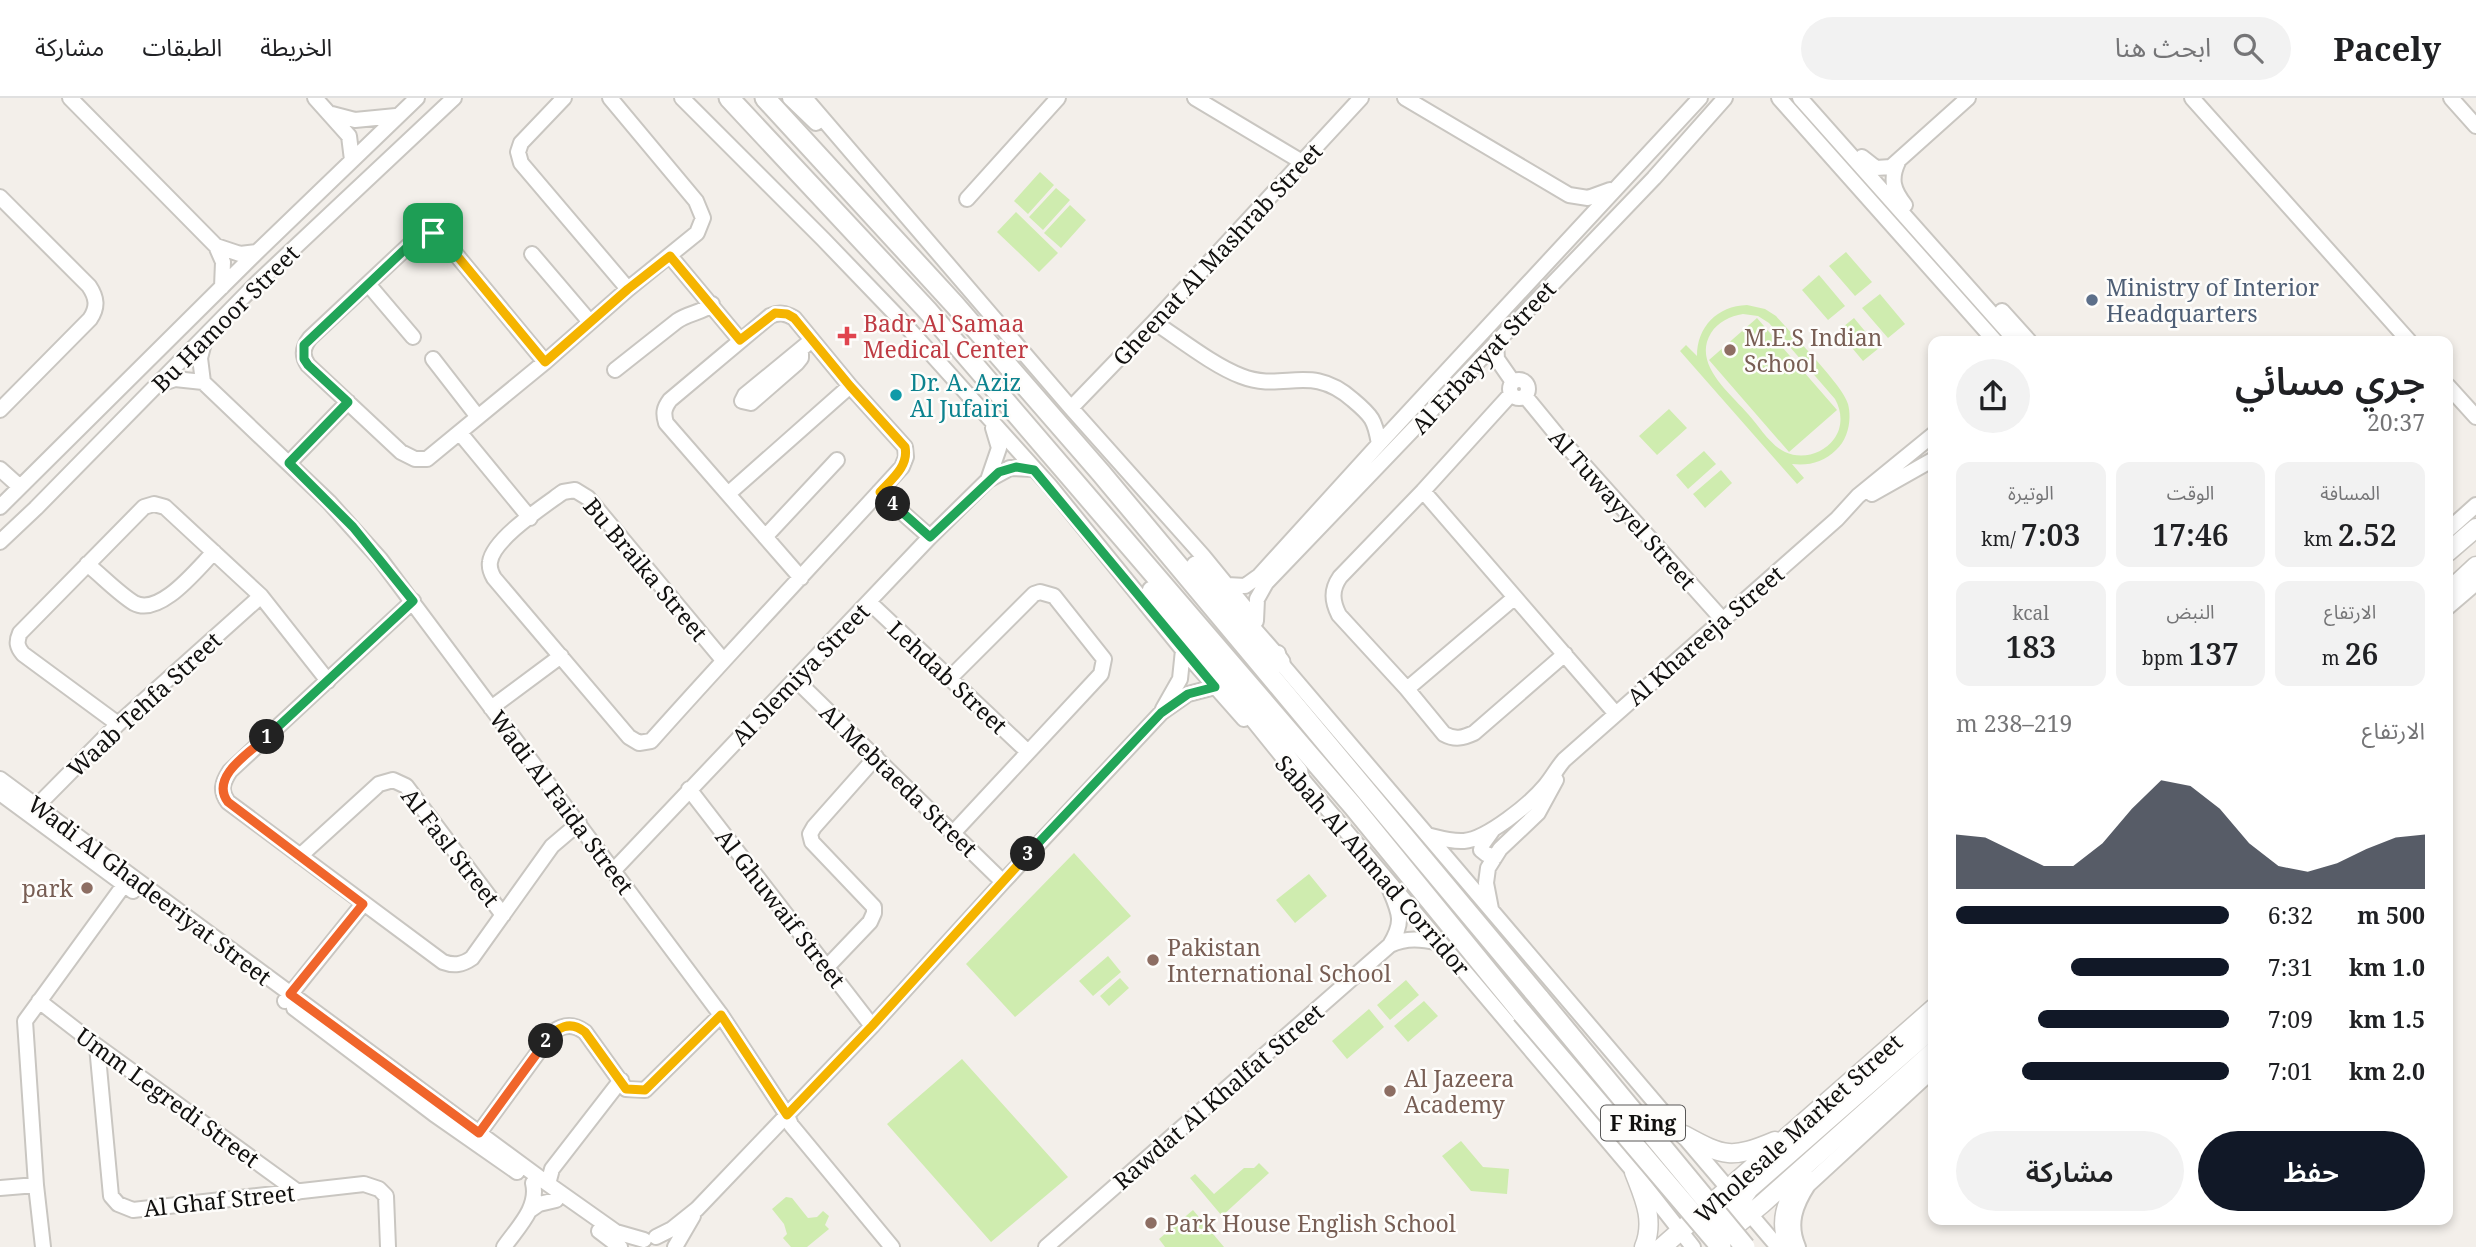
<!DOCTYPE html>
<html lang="ar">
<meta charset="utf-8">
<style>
:root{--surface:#fff;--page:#f2f2f2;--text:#202124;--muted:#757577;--line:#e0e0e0;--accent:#111827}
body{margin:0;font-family:"Noto Serif","Noto Sans Arabic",serif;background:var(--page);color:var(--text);direction:rtl;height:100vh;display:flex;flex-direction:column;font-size:26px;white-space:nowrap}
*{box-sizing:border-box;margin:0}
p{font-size:23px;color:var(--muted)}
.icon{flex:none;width:38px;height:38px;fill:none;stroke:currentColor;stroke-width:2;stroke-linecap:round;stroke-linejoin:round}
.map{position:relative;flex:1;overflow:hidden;direction:ltr}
.drawer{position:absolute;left:1928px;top:238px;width:525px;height:889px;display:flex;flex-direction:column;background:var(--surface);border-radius:14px;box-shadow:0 4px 10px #0003;direction:rtl}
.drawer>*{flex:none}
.pin{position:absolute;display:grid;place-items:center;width:60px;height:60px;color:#fff;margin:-30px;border-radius:14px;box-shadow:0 4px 10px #0006}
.km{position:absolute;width:35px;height:35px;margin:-18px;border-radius:50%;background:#222;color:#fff;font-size:19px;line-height:35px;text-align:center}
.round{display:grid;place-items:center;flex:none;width:74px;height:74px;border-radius:37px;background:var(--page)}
.summary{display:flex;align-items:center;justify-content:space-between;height:119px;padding:0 28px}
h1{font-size:38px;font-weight:600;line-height:52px}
.figures{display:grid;grid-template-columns:repeat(3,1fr);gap:10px;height:119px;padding:7px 28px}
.figures div{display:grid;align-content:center;border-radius:14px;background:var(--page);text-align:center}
.figures b{font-size:30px;font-weight:600}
.figures small{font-size:19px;font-weight:400}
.figures p{font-size:19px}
.chart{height:196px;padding:14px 28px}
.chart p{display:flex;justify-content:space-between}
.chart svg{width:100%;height:126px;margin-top:7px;fill:var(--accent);opacity:.7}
.action{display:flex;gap:14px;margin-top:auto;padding:14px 28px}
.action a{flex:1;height:80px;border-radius:42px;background:var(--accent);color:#fff;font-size:28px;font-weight:600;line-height:80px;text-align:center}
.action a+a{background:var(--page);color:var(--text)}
ul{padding:0 28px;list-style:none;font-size:23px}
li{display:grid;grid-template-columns:112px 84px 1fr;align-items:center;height:52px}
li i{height:18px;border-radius:9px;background:var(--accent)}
header{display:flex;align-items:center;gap:42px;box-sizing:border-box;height:98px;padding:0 35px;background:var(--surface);border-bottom:2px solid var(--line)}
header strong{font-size:33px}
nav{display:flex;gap:38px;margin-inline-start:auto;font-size:24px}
.search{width:490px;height:63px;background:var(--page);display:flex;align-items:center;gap:18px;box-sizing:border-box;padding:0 24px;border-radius:38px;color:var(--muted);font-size:26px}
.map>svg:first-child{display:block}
.green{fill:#cfecaf;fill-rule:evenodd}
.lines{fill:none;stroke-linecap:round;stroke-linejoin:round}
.minor-casing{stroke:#c9c6c1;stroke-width:18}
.major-casing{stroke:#c9c6c1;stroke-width:21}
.highway-casing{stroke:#c9c6c1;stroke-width:23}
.minor{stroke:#fff;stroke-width:14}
.major{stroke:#fff;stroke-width:18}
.highway{stroke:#fff;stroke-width:19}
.highway-bridge-casing{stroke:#c9c6c1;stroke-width:23;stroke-linecap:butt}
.highway-bridge{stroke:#fff;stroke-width:19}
.split-1-casing{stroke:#fff;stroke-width:14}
.split-2-casing{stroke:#fff;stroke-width:14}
.split-3-casing{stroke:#fff;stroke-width:14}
.split-4-casing{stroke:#fff;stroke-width:14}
.split-5-casing{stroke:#fff;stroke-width:14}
.split-1{stroke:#22a559;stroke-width:9}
.split-2{stroke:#f0652b;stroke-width:9}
.split-3{stroke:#f5b400;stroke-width:9}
.split-4{stroke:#22a559;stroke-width:9}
.split-5{stroke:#f5b400;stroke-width:9}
.service-dot{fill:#5c6f8a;stroke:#fefdfb;stroke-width:2.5}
.health-dot{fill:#e0444e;stroke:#fefdfb;stroke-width:2.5}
.education-dot{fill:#8d6e63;stroke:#fefdfb;stroke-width:2.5}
.culture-dot{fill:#0f9aa8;stroke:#fefdfb;stroke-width:2.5}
.labels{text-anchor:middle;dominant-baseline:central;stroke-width:5;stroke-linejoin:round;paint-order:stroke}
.shield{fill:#fefdfb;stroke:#585756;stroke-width:2}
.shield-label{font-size:21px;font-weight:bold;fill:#11100f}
.street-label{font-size:23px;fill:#11100f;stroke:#fefdfb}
.service-label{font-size:23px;fill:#4e5e75;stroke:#fefdfb;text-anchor:start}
.health-label{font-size:23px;fill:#be3a42;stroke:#fefdfb;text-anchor:start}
.education-label{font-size:23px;fill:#785e54;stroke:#fefdfb;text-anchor:start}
.culture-label{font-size:23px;fill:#0d838f;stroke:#fefdfb;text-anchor:start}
</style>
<header>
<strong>Pacely</strong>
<div class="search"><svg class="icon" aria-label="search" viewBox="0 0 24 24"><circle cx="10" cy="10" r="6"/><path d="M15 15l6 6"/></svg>ابحث هنا</div>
<nav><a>الخريطة</a><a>الطبقات</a><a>مشاركة</a></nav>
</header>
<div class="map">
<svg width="2476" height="1149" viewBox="0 0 2476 1149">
<rect width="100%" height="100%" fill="#f3efea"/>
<path class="green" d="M1040,74L1054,87L1028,116L1014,103Z
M1056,90L1070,102L1043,132L1029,119Z
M1070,107L1086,122L1061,150L1044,135Z
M1016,114L1058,155L1039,174L997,134Z
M1846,154L1872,184L1855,198L1829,168Z
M1819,177L1845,208L1828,222L1802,192Z
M1880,196L1905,226L1888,240L1862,210Z
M1747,207L1765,211L1776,218C1792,237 1842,286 1848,306C1852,322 1848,341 1836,352C1824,364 1809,368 1792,366L1804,380L1797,386L1680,253L1686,247L1697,258C1697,229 1717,208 1747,207ZM1743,216L1758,218L1769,225L1835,301C1842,313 1843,329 1834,341C1823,356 1802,362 1785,354C1770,347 1759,328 1748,316C1730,295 1692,266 1711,235C1718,224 1730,218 1743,216Z
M1757,220L1837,312L1789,354L1709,262Z
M1854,220L1879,250L1863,263L1838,233Z
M1669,311L1687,330L1657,357L1639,338Z
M1704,353L1716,366L1688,391L1676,377Z
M1721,372L1732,385L1705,410L1693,396Z
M1074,755L1131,818L1015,919L966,866Z
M1309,776L1327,798L1295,825L1276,802Z
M1108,858L1121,874L1093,898L1079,883Z
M1120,880L1129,890L1109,908L1100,898Z
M1406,882L1419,897L1390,922L1377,907Z
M1424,903L1438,918L1408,944L1394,928Z
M1369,911L1384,929L1347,961L1332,943Z
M962,961L1068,1079L991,1144L887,1026Z
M1461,1043L1483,1069L1509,1071L1507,1096L1471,1093L1442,1058Z
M1259,1065L1269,1075L1222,1118L1190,1080L1195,1076L1214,1096L1244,1070H1254Z
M786,1099L792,1100L808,1120L817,1119L823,1113L829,1118L825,1127L829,1131L807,1149H791L783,1140L787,1136L784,1126L772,1111Z
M1193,1112L1224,1149H1165L1159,1141Z"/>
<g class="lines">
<g class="minor-casing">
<path id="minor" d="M70,0L216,148L223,164L222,189
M315,0L349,38L352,62
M564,0L521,45L518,54L521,65L628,191
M682,0L823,141L899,220L1050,388L1183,552L1244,621
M790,0L816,25
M805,0L1071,310L1203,458L1252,518
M1195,0L1302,64
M1405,0L1569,97L1588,100L1610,92
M1779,0L1995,243
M1800,0L2016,243
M2192,0L2409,243
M2451,0L2476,28
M332,16L355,22L396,18
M1862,59L1876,70L1891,69L1968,0
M1898,64C1890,81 1893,92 1905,107
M0,99L89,188C97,200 98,209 90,221L0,312
M967,101L1058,0
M216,148L240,156L257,154
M532,156L590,224
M670,158L740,242
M368,186L413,239
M2002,213L2029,243
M1154,224C1180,241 1214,268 1241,278C1284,295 1310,264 1353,302C1372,318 1375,322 1379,346
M1496,244L1497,261L1513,284
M801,253V260L797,265L751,305L742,303L745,297L812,242
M433,261L478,319
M545,264L444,142C437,136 430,133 421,136L310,240C303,249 301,257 308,267L401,354L415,361H427L545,264L628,191L697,135L703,120L696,103L610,0
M615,272L677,223C688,215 702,215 712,206
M1510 291a9 9 0 1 1 18 0a9 9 0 1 1-18 0Z
M203,284L200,260L205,241
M157,287L175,281L203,284L329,404L380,461L721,917L787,1017L791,1027L892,1149
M2448,288L2476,319
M1511,296L1423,393L1340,479C1331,492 1332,503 1339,517L1407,591L1444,636C1455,642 1463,640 1474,635L1565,556
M1525,298L1557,337L1723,522
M1071,310L1154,224L1361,0
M460,335L530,420
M289,365L348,304
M0,371L20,389
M988,382L999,350L993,330
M1423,393L1616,616
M879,394L930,439
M728,396L850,288
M1872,396L1934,361
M0,409L257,154L417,0
M2448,432L2476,407
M765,439L837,362
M0,444L36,410L258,184L454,0
M87,466C102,478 118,495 134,505C160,519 197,471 214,454
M1227,487L1245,488L1259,478L1379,346L1700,0
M413,503L230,673C222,685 220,693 228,704L443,864C454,868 462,867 472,860L552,748L579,725
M869,504L1028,654
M2448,509L2476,485
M1256,523L1257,501L1266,485L1654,80L1725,0
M1278,555L1280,564L1778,1149
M723,562L588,400L575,392L563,394C544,408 493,441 490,464C489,470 491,475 494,480L629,639L639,645L651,643C733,551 818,461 902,369L906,359L905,349L850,288L794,220C785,215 779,214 770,218L670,302C664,310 663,315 666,325L801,480
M950,580L1034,496L1040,494L1054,498L1104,561L1101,576L954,734
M795,581L1003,784
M1407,591L1514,500
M491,610L561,558
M1163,611L1180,581L1183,552
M118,626L23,556C17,549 16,544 20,535L144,409L154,406L165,409L261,498L328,583
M1291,668L1634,1074L1693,1149
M0,681L548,1086L616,1134L644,1142
M689,691L872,928
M0,695L133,793
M32,713L118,626L261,498
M1492,733L1482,747L1481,752L1486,756L1495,759
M1427,737C1439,740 1452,744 1464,743C1487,741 1530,706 1545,688C1552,680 1557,670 1564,662L1837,421L1858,398L1934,336
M300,758L379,686L393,682L406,688L503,817
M613,773L930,439L988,382L1010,370L1034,371
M1491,811L1486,785L1488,770L1500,751L1538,715L1556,682
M1390,847C1404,824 1400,816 1390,792
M827,869L870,824L874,815V809L812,744L810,736L814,729L876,659
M39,903L97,948L298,1094
M285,903L363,806
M294,910L434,1016L517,1074
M97,948L111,1098L118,1106L133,1112L364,1086L379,1091L386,1098L388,1149
M474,1042L553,934C564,926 574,926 585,934L626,991L645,992L721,917
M548,1086L552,1071L621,982
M0,1090L36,1087
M529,1113L539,1106L556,1102
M599,1133L620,1149
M656,1139L672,1131L697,1111L872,928L1003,784L1161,615L1188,596L1215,589
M43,1149L36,1087L25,923L129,780
M504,1149C517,1130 539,1110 533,1085
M675,1149L693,1118
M1046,1149L1390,847C1407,839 1422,841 1439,845
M1798,1149C1788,1126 1795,1107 1808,1087L1934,971"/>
</g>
<g class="major-casing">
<path id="major" d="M2448,454L2476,430
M2448,494L2476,468
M1684,1037C1724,1059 1732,1061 1775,1043
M1634,1074C1644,1100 1655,1122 1644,1149
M1722,1138L1729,1119L1749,1091L1934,929
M1723,1138L1762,1106L1934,953
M1662,1149L1934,910
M1789,1149C1778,1122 1786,1100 1805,1080"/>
</g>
<g class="highway-casing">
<path id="highway" d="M729,0L927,212L1353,708L1522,915
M765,0L955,207L1101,375L1540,901
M1196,468L1280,564
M1152,493L1298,674"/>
</g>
<use href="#minor" class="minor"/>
<use href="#major" class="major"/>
<use href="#highway" class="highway"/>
<g class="highway-bridge-casing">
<path id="highway-bridge" d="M1540,901L1745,1149
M1522,915L1721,1149"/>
</g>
<use href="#highway-bridge" class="highway-bridge"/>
</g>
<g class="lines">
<g class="split-1-casing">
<path id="split-1" d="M267,639L413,503L353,429L289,365L348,304L308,267L304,261V247L421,136L433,135"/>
</g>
<g class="split-2-casing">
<path id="split-2" d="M267,639C250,654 209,679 228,704L363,806L290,896L479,1035L546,943"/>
</g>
<g class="split-3-casing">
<path id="split-3" d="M546,943C557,929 570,922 585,934L626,991L645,992L721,917L787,1017L872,928L1028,756"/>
</g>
<g class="split-4-casing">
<path id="split-4" d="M893,406L930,439L999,374L1016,369L1034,372L1215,589L1188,596L1161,615L1028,756"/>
</g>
<g class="split-5-casing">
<path id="split-5" d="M433,135L444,142L545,264L628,191L670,158L740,242L775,215L787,216L794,220L850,288L905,349C909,368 892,381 880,394L893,406"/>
</g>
<use href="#split-1" class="split-1"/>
<use href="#split-2" class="split-2"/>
<use href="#split-3" class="split-3"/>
<use href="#split-4" class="split-4"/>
<use href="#split-5" class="split-5"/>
</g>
<circle class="service-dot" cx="2092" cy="202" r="7"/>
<path class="health-dot" d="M843.5 227.5h7v7h7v7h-7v7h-7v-7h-7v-7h7z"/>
<g class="education-dot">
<circle cx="1730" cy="252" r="7"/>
<circle cx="87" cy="790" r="7"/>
<circle cx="1153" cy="862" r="7"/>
<circle cx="1390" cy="993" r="7"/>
<circle cx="1151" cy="1125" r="7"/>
</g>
<circle class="culture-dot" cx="896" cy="297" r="7"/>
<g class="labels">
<rect class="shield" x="1601" y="1007.5" width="84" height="35" rx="5"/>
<g class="shield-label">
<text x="1643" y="1025">F Ring</text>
</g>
<g class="street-label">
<text transform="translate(1217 156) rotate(-47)">Gheenat Al Mashrab Street</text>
<text transform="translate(225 220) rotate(-45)">Bu Hamoor Street</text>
<text transform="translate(1483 259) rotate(-47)">Al Erbayyat Street</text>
<text transform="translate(1623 411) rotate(48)">Al Tuwayyel Street</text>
<text transform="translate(646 471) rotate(50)">Bu Braika Street</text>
<text transform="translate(1705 537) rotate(-41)">Al Khareeja Street</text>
<text transform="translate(800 576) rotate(-46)">Al Slemiya Street</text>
<text transform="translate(948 579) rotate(43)">Lehdab Street</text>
<text transform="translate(144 606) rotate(-43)">Waab Tehfa Street</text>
<text transform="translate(899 682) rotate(44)">Al Mebtaeda Street</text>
<text transform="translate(562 704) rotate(53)">Wadi Al Faida Street</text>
<text transform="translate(451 749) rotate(52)">Al Fasl Street</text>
<text transform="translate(1373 767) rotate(49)">Sabah Al Ahmad Corridor</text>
<text transform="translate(150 792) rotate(37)">Wadi Al Ghadeeriyat Street</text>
<text transform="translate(781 810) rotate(52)">Al Ghuwaif Street</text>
<text transform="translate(1218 998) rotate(-41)">Rawdat Al Khalfat Street</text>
<text transform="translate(168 999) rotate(36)">Umm Legredi Street</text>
<text transform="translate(1798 1030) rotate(-42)">Wholesale Market Street</text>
<text transform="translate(219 1102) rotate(-6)">Al Ghaf Street</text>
</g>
<g class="service-label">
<text x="2106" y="189">Ministry of Interior<tspan x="2106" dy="26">Headquarters</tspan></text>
</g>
<g class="health-label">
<text x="863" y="225">Badr Al Samaa<tspan x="863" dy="26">Medical Center</tspan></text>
</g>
<g class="education-label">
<text x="1744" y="239">M.E.S Indian<tspan x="1744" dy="26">School</tspan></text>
<text x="73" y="790" text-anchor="end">park</text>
<text x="1167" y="849">Pakistan<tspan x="1167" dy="26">International School</tspan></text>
<text x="1404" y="980">Al Jazeera<tspan x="1404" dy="26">Academy</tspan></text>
<text x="1165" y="1125">Park House English School</text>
</g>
<g class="culture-label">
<text x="910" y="284">Dr. A. Aziz<tspan x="910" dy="26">Al Jufairi</tspan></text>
</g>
</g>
</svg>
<div class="pin" style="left:433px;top:135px;background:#1e9e55"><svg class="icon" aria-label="arrive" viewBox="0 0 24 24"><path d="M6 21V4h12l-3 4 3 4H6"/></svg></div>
<b class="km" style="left:267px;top:639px">1</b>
<b class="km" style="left:546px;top:943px">2</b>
<b class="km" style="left:1028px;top:756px">3</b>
<b class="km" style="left:893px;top:406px">4</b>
<section class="drawer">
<div class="summary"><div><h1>جري مسائي</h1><p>20:37</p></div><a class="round"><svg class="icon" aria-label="share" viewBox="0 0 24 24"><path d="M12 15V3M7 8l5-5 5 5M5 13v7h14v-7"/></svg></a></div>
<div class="figures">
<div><p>المسافة</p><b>2.52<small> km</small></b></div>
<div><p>الوقت</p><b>17:46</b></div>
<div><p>الوتيرة</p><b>7:03<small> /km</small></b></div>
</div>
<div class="figures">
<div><p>الارتفاع</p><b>26<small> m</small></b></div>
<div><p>النبض</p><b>137<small> bpm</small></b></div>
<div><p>kcal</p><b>183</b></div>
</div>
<div class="chart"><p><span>الارتفاع</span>219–238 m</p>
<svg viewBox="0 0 160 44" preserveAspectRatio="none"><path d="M0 44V25L10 26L20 31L30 36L40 36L50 28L60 16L70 6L80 8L90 16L100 28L110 36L120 38L130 35L140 30L150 26L160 25V44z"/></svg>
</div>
<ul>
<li><b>500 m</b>6:32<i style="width:100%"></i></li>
<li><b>1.0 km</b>7:31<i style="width:58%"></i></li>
<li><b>1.5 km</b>7:09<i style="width:70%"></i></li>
<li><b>2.0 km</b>7:01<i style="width:76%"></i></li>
</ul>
<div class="action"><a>حفظ</a><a>مشاركة</a></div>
</section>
</div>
